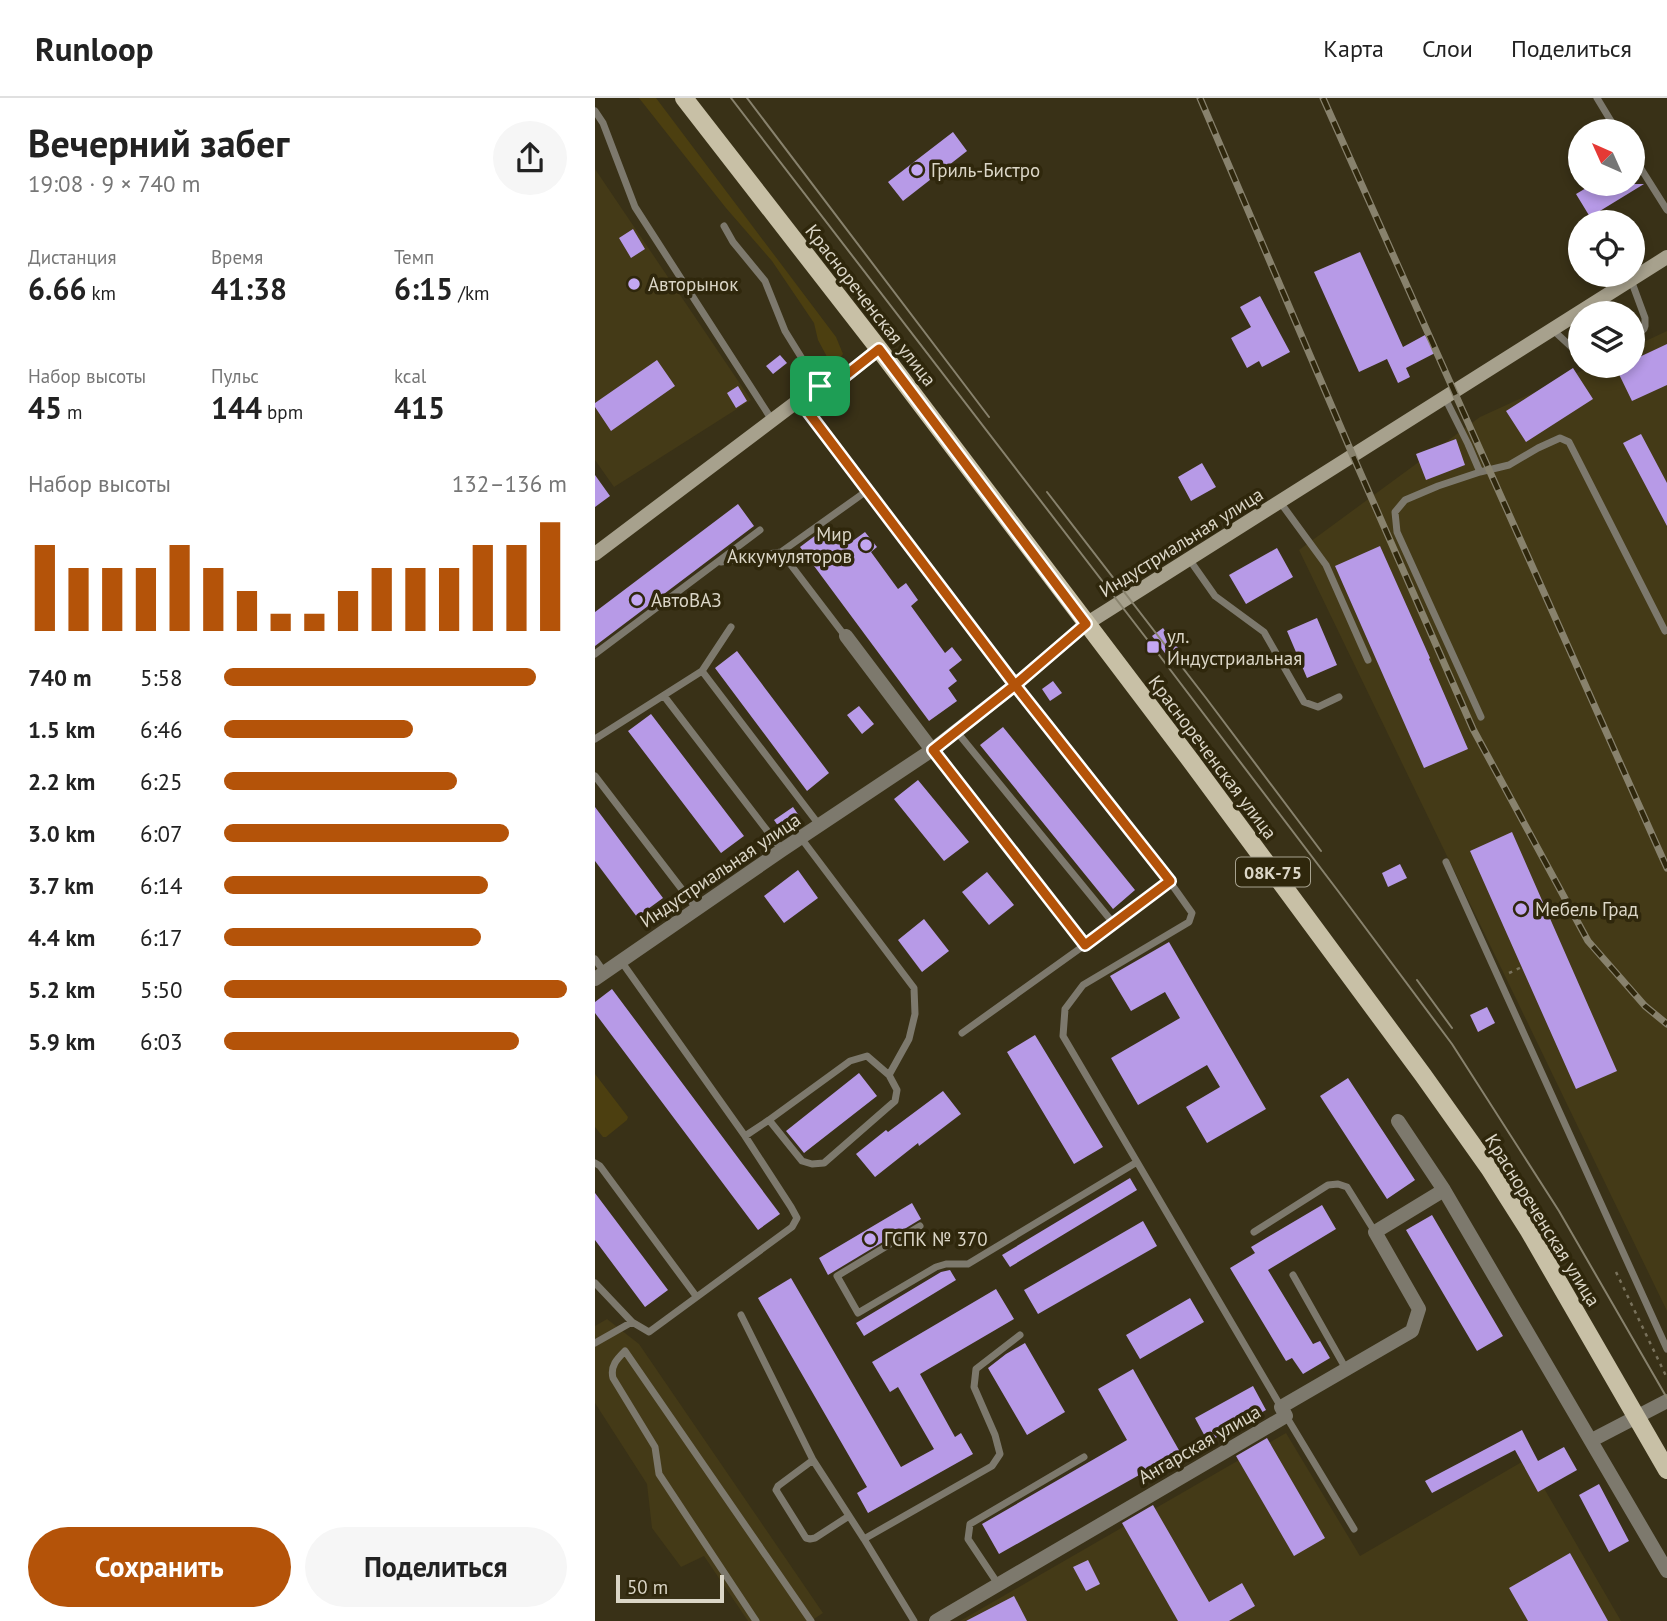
<!DOCTYPE html>
<html lang="ru">
<meta charset="utf-8">
<style>
:root{--surface:#fff;--page:#f6f6f6;--text:#222;--muted:#767676;--line:#e0e0e0;--accent:#b45309}
body{margin:0;font-family:"PT Sans",sans-serif;background:var(--page);color:var(--text);height:100vh;display:flex;flex-direction:column;font-size:26px;white-space:nowrap}
*{box-sizing:border-box;margin:0}
p{font-size:23px;color:var(--muted)}
.icon{flex:none;width:38px;height:38px;fill:none;stroke:currentColor;stroke-width:2;stroke-linecap:round;stroke-linejoin:round}
.map{position:relative;flex:1;overflow:hidden}
.side{display:flex;flex-direction:column;background:var(--surface);width:595px}
.side>*{flex:none}
.needle{width:46px;rotate:315deg}
.controls{position:absolute;left:973px;top:21px;display:grid;gap:14px}
.controls a{display:grid;place-items:center;width:77px;height:77px;border-radius:50%;background:var(--surface);box-shadow:0 4px 10px #0003;font-size:35px}
.scale{position:absolute;left:21px;bottom:18px;width:108px;box-sizing:border-box;padding-left:7px;border:4px solid #dbd6c7;border-top:0;font-size:19px;line-height:24px;white-space:nowrap;color:#dbd6c7;-webkit-text-stroke:5px #2f270c;paint-order:stroke}
.pin{position:absolute;display:grid;place-items:center;width:60px;height:60px;color:#fff;margin:-30px;border-radius:14px;box-shadow:0 4px 10px #0006}
.round{display:grid;place-items:center;flex:none;width:74px;height:74px;border-radius:37px;background:var(--page)}
.head{display:flex;align-items:center;justify-content:space-between;height:119px;padding:0 28px}
h1{font-size:38px;font-weight:800;line-height:52px}
.metrics{display:grid;grid-template-columns:repeat(3,1fr);gap:10px;height:119px;padding:7px 28px}
.metrics div{display:grid;align-content:center}
.metrics b{font-size:30px;font-weight:800}
.metrics small{font-size:19px;font-weight:400}
.metrics p{font-size:19px}
.chart{height:196px;padding:14px 28px}
.chart p{display:flex;justify-content:space-between}
.chart svg{width:100%;height:126px;margin-top:7px;stroke:var(--accent);stroke-width:6}
.cta{display:flex;gap:14px;margin-top:auto;padding:14px 28px}
.cta a{flex:1;height:80px;border-radius:42px;background:var(--accent);color:#fff;font-size:28px;font-weight:800;line-height:80px;text-align:center}
.cta a+a{background:var(--page);color:var(--text)}
ul{padding:0 28px;list-style:none;font-size:23px}
li{display:grid;grid-template-columns:112px 84px 1fr;align-items:center;height:52px}
li i{height:18px;border-radius:9px;background:var(--accent)}
header{display:flex;align-items:center;gap:42px;box-sizing:border-box;height:98px;padding:0 35px;background:var(--surface);border-bottom:2px solid var(--line)}
header strong{font-size:33px}
nav{display:flex;gap:38px;margin-inline-start:auto;font-size:24px}
main{display:flex;flex:1;min-height:0}
.map>svg:first-child{display:block}
.built{fill:#443a17}
.green{fill:#4c3f10}
.building{fill:#b79ae7}
.lines{fill:none;stroke-linecap:round;stroke-linejoin:round}
.path{stroke:#79725c;stroke-width:2.5;stroke-dasharray:3.5 5;stroke-linecap:butt}
.lane{stroke:#7d796d;stroke-width:7}
.street{stroke:#7d796d;stroke-width:14}
.secondary{stroke:#a7a18d;stroke-width:14}
.primary{stroke:#c8c0a6;stroke-width:18}
.tram{stroke:#88826d;stroke-width:2}
.rail-casing{stroke:#88826d;stroke-width:7}
.rail{stroke:#2f270c;stroke-width:4.5;stroke-dasharray:13;stroke-linecap:butt}
.route-casing{stroke:#fff;stroke-width:14}
.route{stroke:#b45309;stroke-width:9}
.poi-dot{fill:#c3a7f2;stroke:#2f270c;stroke-width:2.5}
.labels{text-anchor:middle;dominant-baseline:central;stroke-width:7;stroke-linejoin:round;paint-order:stroke}
.shield{fill:#2f270c;stroke:#a7a28f;stroke-width:2}
.shield-label{font-size:18px;font-weight:bold;fill:#dbd6c7}
.poi-label{font-size:19px;fill:#dbd6c7;stroke:#2f270c;text-anchor:start}
.street-label{font-size:19px;fill:#dbd6c7;stroke:#2f270c}
</style>
<header>
<strong>Runloop</strong>
<nav><a>Карта</a><a>Слои</a><a>Поделиться</a></nav>
</header>
<main>
<section class="side">
<div class="head"><div><h1>Вечерний забег</h1><p>19:08 · 9 × 740 m</p></div><a class="round"><svg class="icon" aria-label="share" viewBox="0 0 24 24"><path d="M12 15V3M7 8l5-5 5 5M5 13v7h14v-7"/></svg></a></div>
<div class="metrics">
<div><p>Дистанция</p><b>6.66<small> km</small></b></div>
<div><p>Время</p><b>41:38</b></div>
<div><p>Темп</p><b>6:15<small> /km</small></b></div>
</div>
<div class="metrics">
<div><p>Набор высоты</p><b>45<small> m</small></b></div>
<div><p>Пульс</p><b>144<small> bpm</small></b></div>
<div><p>kcal</p><b>415</b></div>
</div>
<div class="chart"><p><span>Набор высоты</span>132–136 m</p>
<svg viewBox="0 0 160 44" preserveAspectRatio="none"><path d="M5 44V14M15 44V22M25 44V22M35 44V22M45 44V14M55 44V22M65 44V30M75 44V38M85 44V38M95 44V30M105 44V22M115 44V22M125 44V22M135 44V14M145 44V14M155 44V6"/></svg>
</div>
<ul>
<li><b>740 m</b>5:58<i style="width:91%"></i></li>
<li><b>1.5 km</b>6:46<i style="width:55%"></i></li>
<li><b>2.2 km</b>6:25<i style="width:68%"></i></li>
<li><b>3.0 km</b>6:07<i style="width:83%"></i></li>
<li><b>3.7 km</b>6:14<i style="width:77%"></i></li>
<li><b>4.4 km</b>6:17<i style="width:75%"></i></li>
<li><b>5.2 km</b>5:50<i style="width:100%"></i></li>
<li><b>5.9 km</b>6:03<i style="width:86%"></i></li>
</ul>
<div class="cta"><a>Сохранить</a><a>Поделиться</a></div>
</section>
<div class="map">
<svg width="1072" height="1523" viewBox="0 0 1072 1523">
<rect width="100%" height="100%" fill="#393117"/>
<path class="built" d="M0,71L156,302L19,389L0,362Z
M1072,233V1213L704,452L885,319L997,268H1038V249Z
M12,1221L44,1246L228,1515L216,1523H153L109,1458L86,1469L57,1430L52,1386L0,1305V1228Z
M691,1335L765,1458L932,1361L1026,1523H365Z"/>
<path class="green" d="M44,0H61L241,239L248,256L238,270L223,242L219,225L177,163L131,110Z
M0,976L33,1019L32,1022L11,1039H8L0,1029Z"/>
<path class="building" d="M358,34L372,53L308,103L293,84Z
M998,86H1049L995,119L981,96Z
M38,131L50,151L36,160L24,140Z
M765,154L808,249L830,237L840,255L811,270L815,279L803,285L792,261L764,274L719,174Z
M665,198L695,254L667,269L664,263L652,270L636,240L656,229L645,209Z
M1072,246V287L1037,303L1020,268H1038V262Z
M185,257L192,265L178,276L171,268Z
M62,262L80,288L16,333L0,309V305Z
M978,270L998,301L931,344L911,313Z
M143,288L152,303L141,310L132,295Z
M1046,336L1072,385V428L1028,345Z
M861,341L870,367L831,382L821,356Z
M607,365L621,389L596,403L583,379Z
M0,377L15,398L0,409Z
M143,406L159,428L0,548V514Z
M233,428L241,439L252,432L259,442L270,434L282,449L276,454L303,491L311,485L323,502L316,508L350,555L357,549L367,562L354,572L362,583L353,590L362,603L334,623L205,449Z
M785,448L835,560L834,561L873,651L829,670L740,468Z
M682,450L698,479L651,506L634,477Z
M722,520L742,567L712,580L692,533Z
M568,530L590,559L579,567L557,538Z
M142,553L234,675L212,693L120,570Z
M458,583L467,595L455,603L447,591Z
M264,608L279,626L267,636L252,617Z
M56,616L149,738L126,755L33,633Z
M408,629L540,792L518,811L385,647Z
M323,682L374,744L349,763L299,701Z
M0,709L68,800L42,819L0,763Z
M198,709L207,722L188,735L179,722Z
M917,734L1022,973L981,991L875,753Z
M805,766L812,780L793,789L787,775Z
M203,772L223,800L189,825L169,798Z
M392,774L419,807L394,827L367,794Z
M329,821L354,853L327,874L303,842Z
M574,844L671,1011L612,1045L591,1009L625,989L612,967L543,1007L516,960L585,920L570,894L536,913L515,878Z
M17,891L185,1116L163,1132L0,915V904Z
M892,909L900,925L883,934L875,917Z
M440,937L508,1049L479,1066L412,954Z
M264,975L282,998L209,1055L191,1033Z
M753,980L820,1082L792,1101L725,998Z
M348,993L366,1016L324,1048L323,1045L280,1079L261,1056L291,1032L293,1034Z
M535,1080L542,1092L415,1169L407,1157Z
M0,1095L73,1192L50,1209L0,1142Z
M317,1105L326,1121L233,1177L224,1160Z
M727,1107L741,1131L673,1172L718,1246L725,1243L735,1260L708,1276L697,1260L691,1263L635,1170L660,1155L656,1149Z
M837,1117L908,1238L882,1253L811,1132Z
M548,1123L562,1148L443,1216L429,1192Z
M355,1172L361,1182L269,1238L261,1225L346,1174Z
M196,1180L306,1369L339,1351L303,1289L295,1294L277,1264L401,1191L419,1221L325,1276L360,1339L366,1335L378,1356L273,1415L262,1395L272,1389L163,1200Z
M595,1200L609,1224L545,1261L531,1237Z
M430,1245L470,1314L432,1337L393,1270L411,1256Z
M538,1271L585,1354L404,1456L387,1426L532,1342L503,1291Z
M658,1288L671,1312L613,1344L600,1320Z
M927,1332L943,1363L969,1349L982,1372L943,1394L920,1352L837,1395L830,1383Z
M672,1340L730,1440L699,1458L641,1358Z
M1004,1386L1034,1443L1014,1454L984,1397Z
M558,1407L614,1504L647,1485L660,1508L634,1523H583L527,1425Z
M975,1455L1013,1523H933L914,1490Z
M493,1462L505,1486L491,1493L478,1469Z
M419,1498L432,1523H371Z"/>
<g class="lines">
<path class="path" d="M914,875L927,869
M1021,1174L1072,1280"/>
<path class="lane" d="M1002,0L1022,33
M0,13L8,25L40,109L177,322
M1038,58L1072,112
M129,128L138,144L170,183L190,233L224,288
M1036,182L1050,220V228L1049,231L1038,238
M958,232L985,257
M850,300L873,346L885,374L843,388L810,402L800,414L802,434L886,619
M204,302L420,587L575,784L597,815L594,824L488,887L470,911L468,938L686,1309
M885,374L914,367L943,350L965,340L974,344L1070,533
M685,404L731,467L773,562
M186,454L273,392
M594,461L620,498L669,534L709,604L723,609L744,599
M126,464L186,454L250,538
M0,556L165,432
M107,573L225,728
M69,598L187,752
M362,634L519,826L575,784
M0,641L107,573L136,529
M337,652L490,847
M0,678L102,811
M851,764L1072,1251
M0,861L9,874
M367,935L519,826
M174,1022L255,963L272,958L294,977
M150,1038L174,1022L207,1063L217,1066L229,1065L300,1003L302,992L294,977L314,941L320,916L319,890L206,740
M0,1065L5,1068L101,1198
M325,1128L242,1178L263,1215L341,1169L351,1166H373L542,1064
M659,1134L733,1087L743,1086L752,1089L780,1134
M698,1177L751,1271
M0,1185L37,1224
M146,1217L218,1362
M0,1245L37,1224L54,1234L197,1129L202,1120L196,1109L150,1038L26,863
M691,1318L759,1431
M254,1418L220,1440L215,1441L211,1440L181,1392L183,1388L218,1362L269,1441L319,1523
M269,1441L397,1368L405,1356L400,1337L379,1289L381,1271L425,1237
M403,1486L373,1441L375,1426L489,1359
M161,1523L64,1376L60,1349L18,1280C15,1268 22,1261 30,1253L216,1523"/>
<path class="street" d="M251,538L337,652
M0,881L187,752L337,652L420,587L491,526
M803,1023L849,1092L1072,1473
M997,1342L1072,1303
M341,1523L691,1318L686,1309L817,1233L824,1211L780,1134L849,1092"/>
<path class="secondary" d="M0,456L204,302L225,288L250,278L284,251
M491,526L1072,159"/>
<path class="primary" d="M89,0L284,251L596,663L828,977L894,1070L934,1133L1072,1372"/>
<path class="tram" d="M136,0L558,549L743,793L857,946L964,1113L1072,1300
M152,0L394,319
M452,394L611,600L726,753
M822,882L857,930"/>
<g class="rail-casing">
<path id="rail" d="M605,0L758,358L878,631L993,843L1050,908L1072,926
M728,0L1072,770"/>
</g>
<use href="#rail" class="rail"/>
</g>
<g class="lines">
<g class="route-casing">
<path id="route" d="M225,288L204,302L420,587L338,652L490,847L575,783L420,587L491,526L284,251L250,278L225,288"/>
</g>
<use href="#route" class="route"/>
</g>
<g class="poi-dot">
<circle cx="322" cy="72" r="7"/>
<circle cx="39" cy="186" r="7"/>
<circle cx="271" cy="447" r="7"/>
<circle cx="42" cy="502" r="7"/>
<rect x="551" y="542" width="14" height="14" rx="3.5"/>
<circle cx="926" cy="811" r="7"/>
<circle cx="275" cy="1141" r="7"/>
</g>
<g class="labels">
<rect class="shield" x="641" y="759.5" width="74" height="29" rx="5"/>
<g class="shield-label">
<text x="678" y="774">08К-75</text>
</g>
<g class="poi-label">
<text x="336" y="72">Гриль-Бистро</text>
<text x="53" y="186">Авторынок</text>
<text x="257" y="436" text-anchor="end">Мир<tspan x="257" dy="22">Аккумуляторов</tspan></text>
<text x="56" y="502">АвтоВАЗ</text>
<text x="572" y="538">ул.<tspan x="572" dy="22">Индустриальная</tspan></text>
<text x="940" y="811">Мебель Град</text>
<text x="289" y="1141">ГСПК № 370</text>
</g>
<g class="street-label">
<text transform="translate(276 207) rotate(52)">Краснореченская улица</text>
<text transform="translate(586 444) rotate(-32)">Индустриальная улица</text>
<text transform="translate(618 659) rotate(53)">Краснореченская улица</text>
<text transform="translate(125 772) rotate(-34)">Индустриальная улица</text>
<text transform="translate(948 1122) rotate(58)">Краснореченская улица</text>
<text transform="translate(604 1346) rotate(-30)">Ангарская улица</text>
</g>
</g>
</svg>
<div class="controls">
<a><svg class="needle" viewBox="-14 -14 28 28"><path d="M0-13l5 13h-10z" fill="#e53935"/><path d="M0 13l5-13h-10z" fill="#767676"/></svg></a>
<a><svg class="icon" aria-label="locate" viewBox="0 0 24 24"><circle cx="12" cy="12" r="6"/><path d="M12 2v4M12 18v4M2 12h4M18 12h4"/></svg></a>
<a><svg class="icon" aria-label="layers" viewBox="0 0 24 24"><path d="M12 4l9 5-9 5-9-5zM3 14l9 5 9-5"/></svg></a>
</div>
<div class="scale">50 m</div>
<div class="pin" style="left:225px;top:288px;background:#1e9e55"><svg class="icon" aria-label="arrive" viewBox="0 0 24 24"><path d="M6 21V4h12l-3 4 3 4H6"/></svg></div>
</div>
</main>
